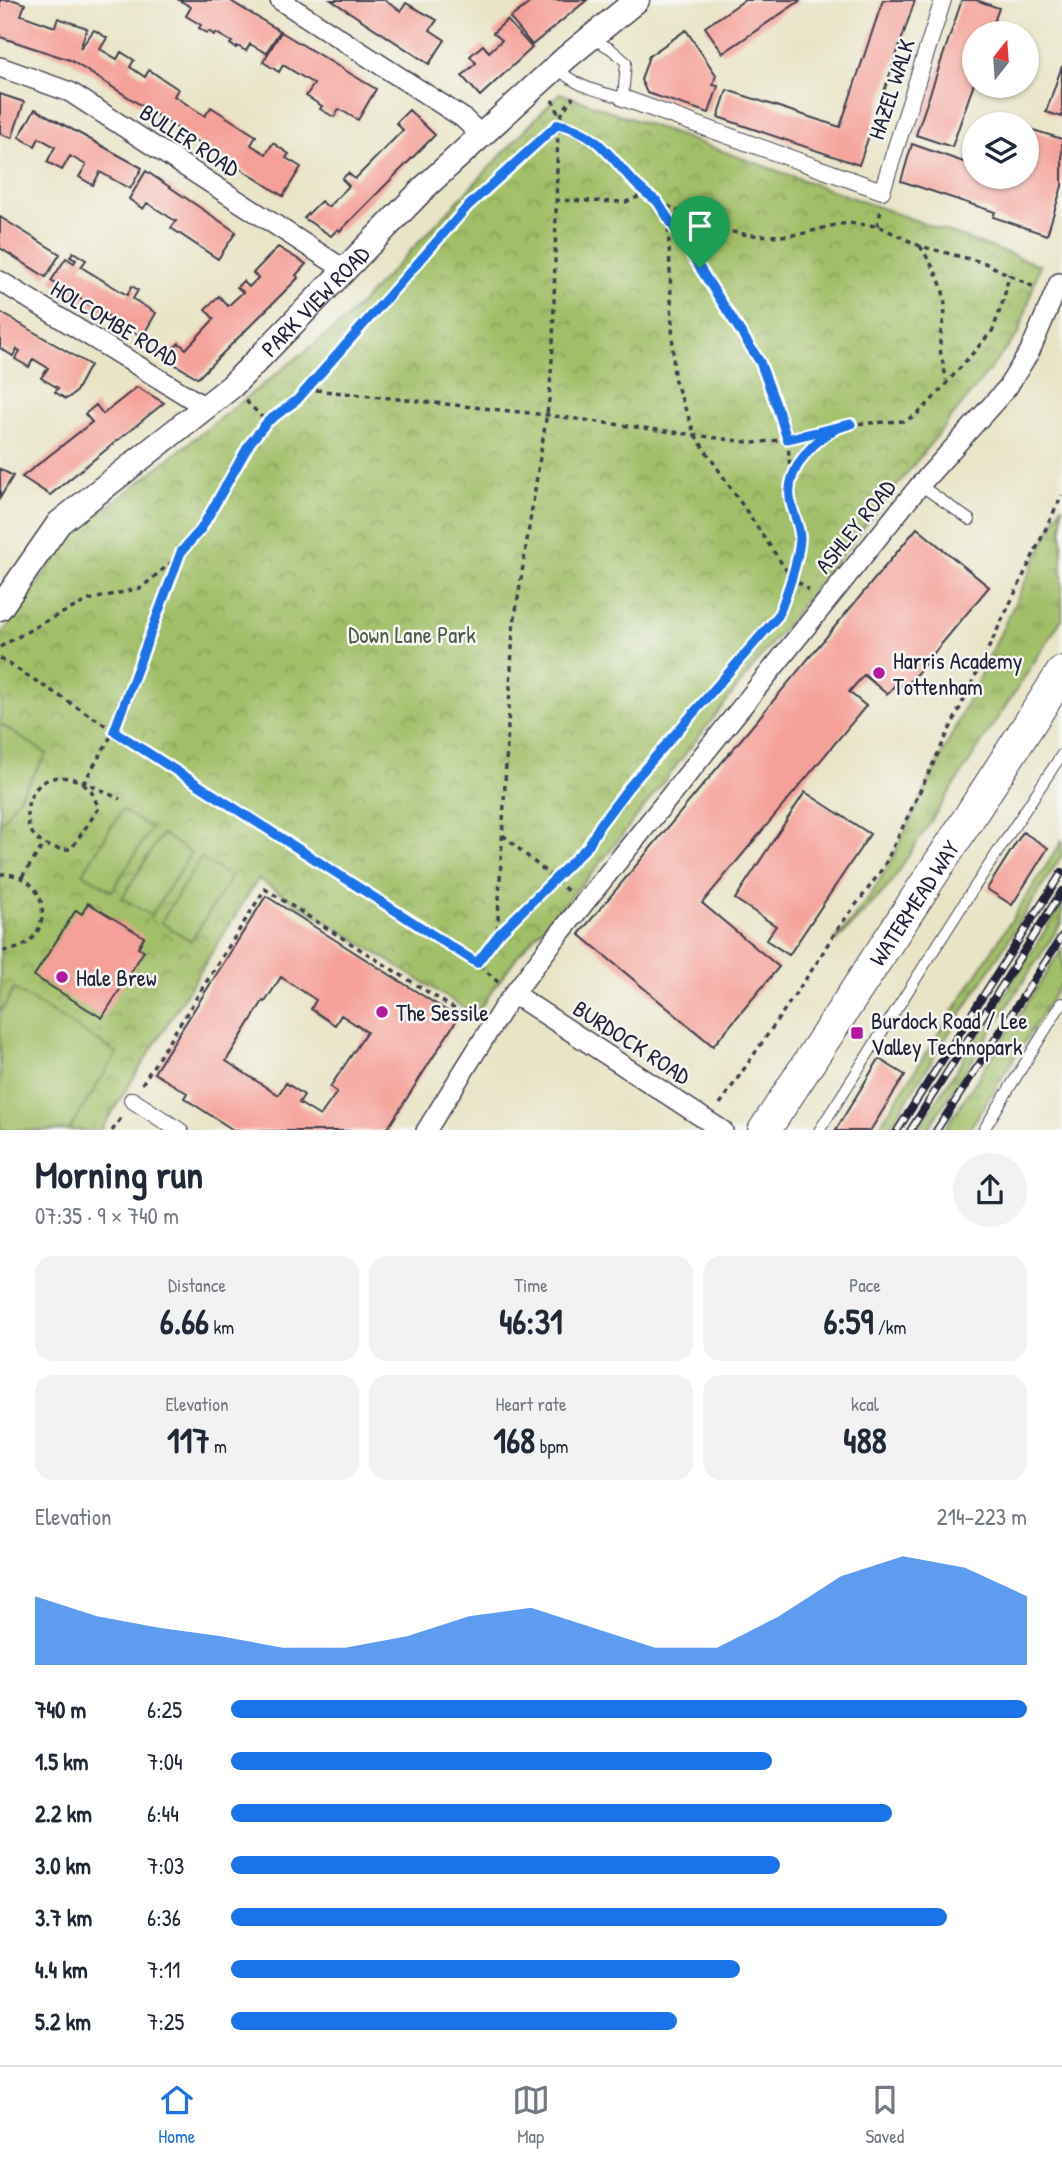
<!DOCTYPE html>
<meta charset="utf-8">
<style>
:root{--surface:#fff;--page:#f2f2f3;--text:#1f2937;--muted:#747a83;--line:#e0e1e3;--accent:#1a73e8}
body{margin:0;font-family:"Patrick Hand",sans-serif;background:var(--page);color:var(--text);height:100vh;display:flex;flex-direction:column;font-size:26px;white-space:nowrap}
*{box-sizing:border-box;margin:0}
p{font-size:23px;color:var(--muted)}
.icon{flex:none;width:38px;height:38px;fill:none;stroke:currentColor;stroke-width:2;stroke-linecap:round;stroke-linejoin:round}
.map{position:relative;height:1130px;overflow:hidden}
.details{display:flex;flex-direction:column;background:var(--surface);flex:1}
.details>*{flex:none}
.needle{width:46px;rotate:17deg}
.tools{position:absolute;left:962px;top:21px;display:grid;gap:14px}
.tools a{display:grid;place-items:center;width:77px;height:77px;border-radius:50%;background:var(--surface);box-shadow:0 2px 5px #0004;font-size:35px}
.pin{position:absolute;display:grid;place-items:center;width:60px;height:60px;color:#fff;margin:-72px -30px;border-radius:50% 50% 50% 0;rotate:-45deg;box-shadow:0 0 7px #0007}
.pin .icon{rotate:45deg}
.round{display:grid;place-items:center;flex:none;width:74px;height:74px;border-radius:37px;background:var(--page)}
.summary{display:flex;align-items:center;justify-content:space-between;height:119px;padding:0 35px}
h1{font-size:38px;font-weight:700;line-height:52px}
.stats{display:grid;grid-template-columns:repeat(3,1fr);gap:10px;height:119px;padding:7px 35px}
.stats div{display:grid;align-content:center;border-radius:18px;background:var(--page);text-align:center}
.stats b{font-size:35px;font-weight:700}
.stats small{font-size:19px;font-weight:400}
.stats p{font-size:19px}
.chart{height:196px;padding:14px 35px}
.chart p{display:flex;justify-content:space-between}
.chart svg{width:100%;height:126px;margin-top:7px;fill:var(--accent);opacity:.7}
ul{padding:0 35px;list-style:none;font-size:23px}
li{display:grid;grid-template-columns:112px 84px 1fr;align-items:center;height:52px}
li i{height:18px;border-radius:9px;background:var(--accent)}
.dock{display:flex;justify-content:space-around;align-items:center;height:98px;border-top:2px solid var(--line);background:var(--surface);font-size:19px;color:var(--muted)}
.dock a{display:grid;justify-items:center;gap:4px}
.dock .on{color:var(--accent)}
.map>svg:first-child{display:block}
.grass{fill:url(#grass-tufts);stroke:#627051;stroke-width:2}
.park{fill:url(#park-crowns);stroke:#627051;stroke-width:2}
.pitch{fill:#a1bf67;stroke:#627051;stroke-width:2}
.building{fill:#f5a098;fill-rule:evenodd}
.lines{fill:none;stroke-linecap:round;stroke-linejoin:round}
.service-casing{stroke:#403f50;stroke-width:12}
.pedestrian-casing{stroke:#403f50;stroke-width:18}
.minor-casing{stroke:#403f50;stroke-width:22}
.tertiary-casing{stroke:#403f50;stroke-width:27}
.primary-casing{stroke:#403f50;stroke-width:34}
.path{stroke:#403f50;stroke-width:3.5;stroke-dasharray:5 5;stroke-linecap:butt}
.service{stroke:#fff;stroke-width:10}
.pedestrian{stroke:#fff;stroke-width:16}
.minor{stroke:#fff;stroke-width:19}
.tertiary{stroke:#fff;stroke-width:24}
.primary{stroke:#fff;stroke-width:32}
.rail-casing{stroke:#22223b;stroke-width:8}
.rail{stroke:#f6f6f2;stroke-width:5;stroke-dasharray:16;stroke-linecap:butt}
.route-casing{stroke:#fff;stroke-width:14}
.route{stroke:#1a73e8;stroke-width:9}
.poi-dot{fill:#b5179e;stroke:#f6f6f2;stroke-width:2.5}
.labels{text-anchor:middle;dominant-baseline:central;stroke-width:5;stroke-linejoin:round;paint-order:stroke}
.street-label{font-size:23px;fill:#22223b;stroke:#f6f6f2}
.park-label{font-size:23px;fill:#4e594a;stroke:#f6f6f2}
.poi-label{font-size:23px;fill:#22223b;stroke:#f6f6f2;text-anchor:start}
</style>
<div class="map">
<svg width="1062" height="1131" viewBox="0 0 1062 1131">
<defs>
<pattern id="grass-tufts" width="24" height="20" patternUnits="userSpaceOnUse" patternTransform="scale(1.75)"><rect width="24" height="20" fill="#a1bf67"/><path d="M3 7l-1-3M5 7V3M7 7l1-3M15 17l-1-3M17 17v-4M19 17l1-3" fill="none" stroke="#839b56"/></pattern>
<pattern id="park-crowns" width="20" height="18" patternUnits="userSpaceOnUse" patternTransform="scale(1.75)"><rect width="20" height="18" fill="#a1bf67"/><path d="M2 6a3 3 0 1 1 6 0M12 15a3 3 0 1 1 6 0" fill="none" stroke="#839b56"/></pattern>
</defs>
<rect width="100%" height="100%" fill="#f6f6f2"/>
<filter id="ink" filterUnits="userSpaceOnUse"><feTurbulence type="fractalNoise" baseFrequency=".0143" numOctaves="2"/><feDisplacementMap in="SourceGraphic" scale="14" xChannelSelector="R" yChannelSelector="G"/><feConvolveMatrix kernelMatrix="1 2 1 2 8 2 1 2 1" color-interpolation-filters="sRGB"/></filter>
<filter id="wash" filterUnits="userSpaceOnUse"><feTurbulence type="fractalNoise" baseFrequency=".00686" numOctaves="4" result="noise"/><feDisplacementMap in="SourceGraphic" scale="28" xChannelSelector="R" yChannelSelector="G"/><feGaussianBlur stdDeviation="1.57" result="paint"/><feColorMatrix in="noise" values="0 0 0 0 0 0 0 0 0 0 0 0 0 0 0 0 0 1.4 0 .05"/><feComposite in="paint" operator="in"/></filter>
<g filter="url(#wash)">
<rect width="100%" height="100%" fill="#e9e4c6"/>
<path class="grass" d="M1062,505V619L889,886L836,942L835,941L867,900L890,863Z
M1062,841V855L888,1130H877Z
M1062,904V922L927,1130H918Z
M1062,949V982L969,1130H944Z"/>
<path class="park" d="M560,93L1040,265L1019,333L807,598L594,871L518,955L475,1015L258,879L101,1130L0,1131V637L72,535L345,320Z"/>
<path class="pitch" d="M0,724L47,754L0,825Z
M122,810L151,828L112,891L83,873Z
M162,834L191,853L151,916L122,898Z
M201,858L231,877L191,941L161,922Z
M14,989L117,1053L69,1130L5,1131L0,1128V1013Z"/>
<g id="blocks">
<path class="building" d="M0,0H14L25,4L21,15L55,27L58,18L87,28L80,49L94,30L107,38L100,49L117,59L121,52L134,60L130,67L145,77L149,70L178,89L174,96L205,116L211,107L256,136L251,145L266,154L273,143L289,154L286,158L301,167L283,196L70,60L0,37Z
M179,0H229L280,31L266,53L250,44L246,51L237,46L236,48L230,44L232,42L216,33L214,35L209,31L207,33L199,28L201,25L186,16L191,7Z
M331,0H384L401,11L406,3L437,20L430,30L445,40L429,64Z
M529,0H587L532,45L510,18L531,2Z
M745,0H801L723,53L705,27Z
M883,0H915L859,165L718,117L727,90L840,127Z
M962,0H976L999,8L990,33H975V80L952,147L916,135Z
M507,20L532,48L480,96L462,76L476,63L470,56L483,45L489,52L502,40L493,33Z
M686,30L716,75L713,85L718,86L709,113L647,93L641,80L649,56Z
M281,32L376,89L358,120L339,109L334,117L320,109L322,106L306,96L314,84L283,65L279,72L263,62Z
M1062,66V117L1046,112Z
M0,94L24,102L12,138L0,134Z
M35,109L142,168L130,189L100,172L93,185L79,177L86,165L70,156L62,170L47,162L55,147L39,138L35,146L19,137Z
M409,110L435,135L340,231L338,229L331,236L304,218L321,201L328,207L349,186L342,179L348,173L355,179L403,130L396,123Z
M1027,128L1062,139V186L1047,235L993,217L995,212L901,181L912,144L975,166V177H1027Z
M146,171L236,232L218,259L171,228L176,221L174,220L147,203L143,209L129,199Z
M0,217L60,254L46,277L0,248Z
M278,247L306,264L296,275L298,278L198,378L171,362L177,356L171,350L179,343L186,349L214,319L205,309L219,296L228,306L243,292L237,287L243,281L249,287L258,278L253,273Z
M73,252L86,260L81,267L127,295L132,286L138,290L133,299L156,313L142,337L51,281L66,258L74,263L76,260L70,257Z
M0,312L90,365L75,393L66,399L55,392L58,388L41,378L48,368L33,359L29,367L15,359L20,351L17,349L13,356L0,348Z
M137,387L164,403L50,495L22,477L92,422L85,414L96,405L103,414Z
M0,469L13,476L0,498Z
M917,528L989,587L904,689L897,683L887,694L864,675L849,692L866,706L702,903L779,967L713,1046L579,934Z
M805,792L870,834L789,955L766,940L776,926L735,899Z
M1023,832L1048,848L1012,905L987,889Z
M266,896L458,1018L386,1131H235L184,1098L187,1093L154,1073ZM281,977L316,1000L311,1009L335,1025L341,1015L367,1032L330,1087L337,1092L320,1116L299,1103L304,1095L286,1083L278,1095L226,1061L263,1001L265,1002Z
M88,903L144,937L138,948L144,951L102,1018L34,976L76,910L82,914Z
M879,1059L905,1075L870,1131H835Z"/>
</g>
</g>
<g filter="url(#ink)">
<use href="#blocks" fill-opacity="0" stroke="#403f50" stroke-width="2"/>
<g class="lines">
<g class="service-casing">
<path id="service" d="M556,67C576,87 597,91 623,98L626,62L611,49L592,38
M920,485L970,520
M819,1131L966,900L1062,754
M983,1131L1062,1003"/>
</g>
<g class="pedestrian-casing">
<path id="pedestrian" d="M623,98L882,191L943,0
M132,1100L180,1131"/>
</g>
<g class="minor-casing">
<path id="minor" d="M280,0L463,118L481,135
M0,67L70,92L345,270
M0,281L205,407
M514,994L723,1131
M426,1131L503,1008L552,943L920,485L1007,388L1030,351L1059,283"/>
</g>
<g class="tertiary-casing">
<g id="tertiary">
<path id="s1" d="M0,608L59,523L232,386L426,186L567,57L637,0"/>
</g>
</g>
<g class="primary-casing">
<g id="primary">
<path id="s2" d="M764,1131L952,844L1062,673"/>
</g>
</g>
<path class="path" d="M558,124L575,128L595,139L645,194L710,228L749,235L781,236L801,234L831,226L848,223L878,226L920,246L985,263L1036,288
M555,200L626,202L645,194
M657,202L668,219L674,378L695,435L791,577L809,590
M669,221C713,288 771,362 787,442C790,454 789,467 790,479
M877,226L882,207
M920,246C932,265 945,285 945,308C945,320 940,330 940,342C939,354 945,367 946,380
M306,389L547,415L754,443L787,439L832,429
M246,401L267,422
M0,647L44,622L89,600L141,588L174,560L201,529L250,443L267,422L297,400L467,207L558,124L563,111L573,97
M0,658L474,960L499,983
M83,784L91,791L99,808L71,849C6,853 20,768 68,778C86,781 104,792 120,799
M83,784L114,731L180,554
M503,835L569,892
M0,874C56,872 57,951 0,951
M22,877L44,844
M498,936L588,846L600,825L628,788L778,616L784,601L800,542L798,523L790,498L791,481L804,455L832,431L851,424L903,421L915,416L930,402L993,330L1004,298L1009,274
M477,963L497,937L513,630L549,400L553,347L558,124L557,107L551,99
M142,1084L265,889L472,1020
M720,1104L820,958C837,924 865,897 885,864L1062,495
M112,1131L123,1115"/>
<use href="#service" class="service"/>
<use href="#pedestrian" class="pedestrian"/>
<use href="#minor" class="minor"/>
<use href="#tertiary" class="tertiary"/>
<use href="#primary" class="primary"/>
<g class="rail-casing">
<path id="rail" d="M897,1131L1062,872
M910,1131L1062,891
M936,1131L1062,936"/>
</g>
<use href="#rail" class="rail"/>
</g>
</g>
<g class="lines" filter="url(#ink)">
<g class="route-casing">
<path id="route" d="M558,124C609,134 617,176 657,201L760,362L779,413L787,439L851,424C844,426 837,428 831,432C810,444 787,471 790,497C791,511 800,523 800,539C799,559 786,597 778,616L628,788L600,825L588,846L499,934L477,963L114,731L181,552L201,529L250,443L267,422L297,400L467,207Z"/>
</g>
<use href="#route" class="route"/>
</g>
<g class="poi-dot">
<circle cx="879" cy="673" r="7"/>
<circle cx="62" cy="977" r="7"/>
<circle cx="382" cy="1012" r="7"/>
<rect x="850" y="1026" width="14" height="14" rx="3.5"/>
</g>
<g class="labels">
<g class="street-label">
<text transform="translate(891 89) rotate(-72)">HAZEL WALK</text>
<text transform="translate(190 140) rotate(33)">BULLER ROAD</text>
<text stroke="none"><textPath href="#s1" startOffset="443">PARK VIEW ROAD</textPath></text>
<text transform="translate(115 323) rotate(31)">HOLCOMBE ROAD</text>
<text transform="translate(855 526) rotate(-51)">ASHLEY ROAD</text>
<text stroke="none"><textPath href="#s2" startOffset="273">WATERMEAD WAY</textPath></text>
<text transform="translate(632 1042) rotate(33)">BURDOCK ROAD</text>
</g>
<g class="park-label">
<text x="412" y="634">Down Lane Park</text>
</g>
<g class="poi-label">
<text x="893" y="660">Harris Academy<tspan x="893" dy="26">Tottenham</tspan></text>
<text x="76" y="977">Hale Brew</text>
<text x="396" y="1012">The Sessile</text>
<text x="871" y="1020">Burdock Road / Lee<tspan x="871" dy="26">Valley Technopark</tspan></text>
</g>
</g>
</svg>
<div class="tools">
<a><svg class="needle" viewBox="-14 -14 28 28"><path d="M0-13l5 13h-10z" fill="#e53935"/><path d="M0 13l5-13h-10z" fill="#747a83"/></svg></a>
<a><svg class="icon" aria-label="layers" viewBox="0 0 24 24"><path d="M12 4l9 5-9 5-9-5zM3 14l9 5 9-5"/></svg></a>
</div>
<div class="pin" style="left:700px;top:268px;background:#1e9e55"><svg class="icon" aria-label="arrive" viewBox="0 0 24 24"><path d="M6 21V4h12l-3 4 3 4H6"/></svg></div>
</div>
<section class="details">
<div class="summary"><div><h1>Morning run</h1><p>07:35 · 9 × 740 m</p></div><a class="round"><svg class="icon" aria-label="share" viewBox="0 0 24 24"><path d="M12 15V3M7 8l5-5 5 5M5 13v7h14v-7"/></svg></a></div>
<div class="stats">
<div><p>Distance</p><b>6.66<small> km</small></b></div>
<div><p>Time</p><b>46:31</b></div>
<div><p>Pace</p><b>6:59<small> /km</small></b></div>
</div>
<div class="stats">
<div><p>Elevation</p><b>117<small> m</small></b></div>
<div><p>Heart rate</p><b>168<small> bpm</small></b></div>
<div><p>kcal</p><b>488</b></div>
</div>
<div class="chart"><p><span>Elevation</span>214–223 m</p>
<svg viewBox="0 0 160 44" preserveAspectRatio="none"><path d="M0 44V20L10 27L20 31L30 34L40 38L50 38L60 34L70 27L80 24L90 31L100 38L110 38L120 27L130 13L140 6L150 10L160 20V44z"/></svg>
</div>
<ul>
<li><b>740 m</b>6:25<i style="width:100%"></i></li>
<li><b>1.5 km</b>7:04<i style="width:68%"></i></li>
<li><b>2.2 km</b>6:44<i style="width:83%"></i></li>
<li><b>3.0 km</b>7:03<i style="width:69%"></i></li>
<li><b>3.7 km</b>6:36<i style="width:90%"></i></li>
<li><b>4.4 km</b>7:11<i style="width:64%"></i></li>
<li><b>5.2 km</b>7:25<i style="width:56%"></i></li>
</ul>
</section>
<nav class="dock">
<a class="on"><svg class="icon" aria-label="home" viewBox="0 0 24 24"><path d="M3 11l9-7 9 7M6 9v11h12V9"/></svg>Home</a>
<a><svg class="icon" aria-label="map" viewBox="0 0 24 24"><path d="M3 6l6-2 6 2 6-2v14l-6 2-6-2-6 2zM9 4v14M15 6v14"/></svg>Map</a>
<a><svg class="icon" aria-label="saved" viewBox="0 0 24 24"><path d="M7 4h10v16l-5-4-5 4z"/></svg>Saved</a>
</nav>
